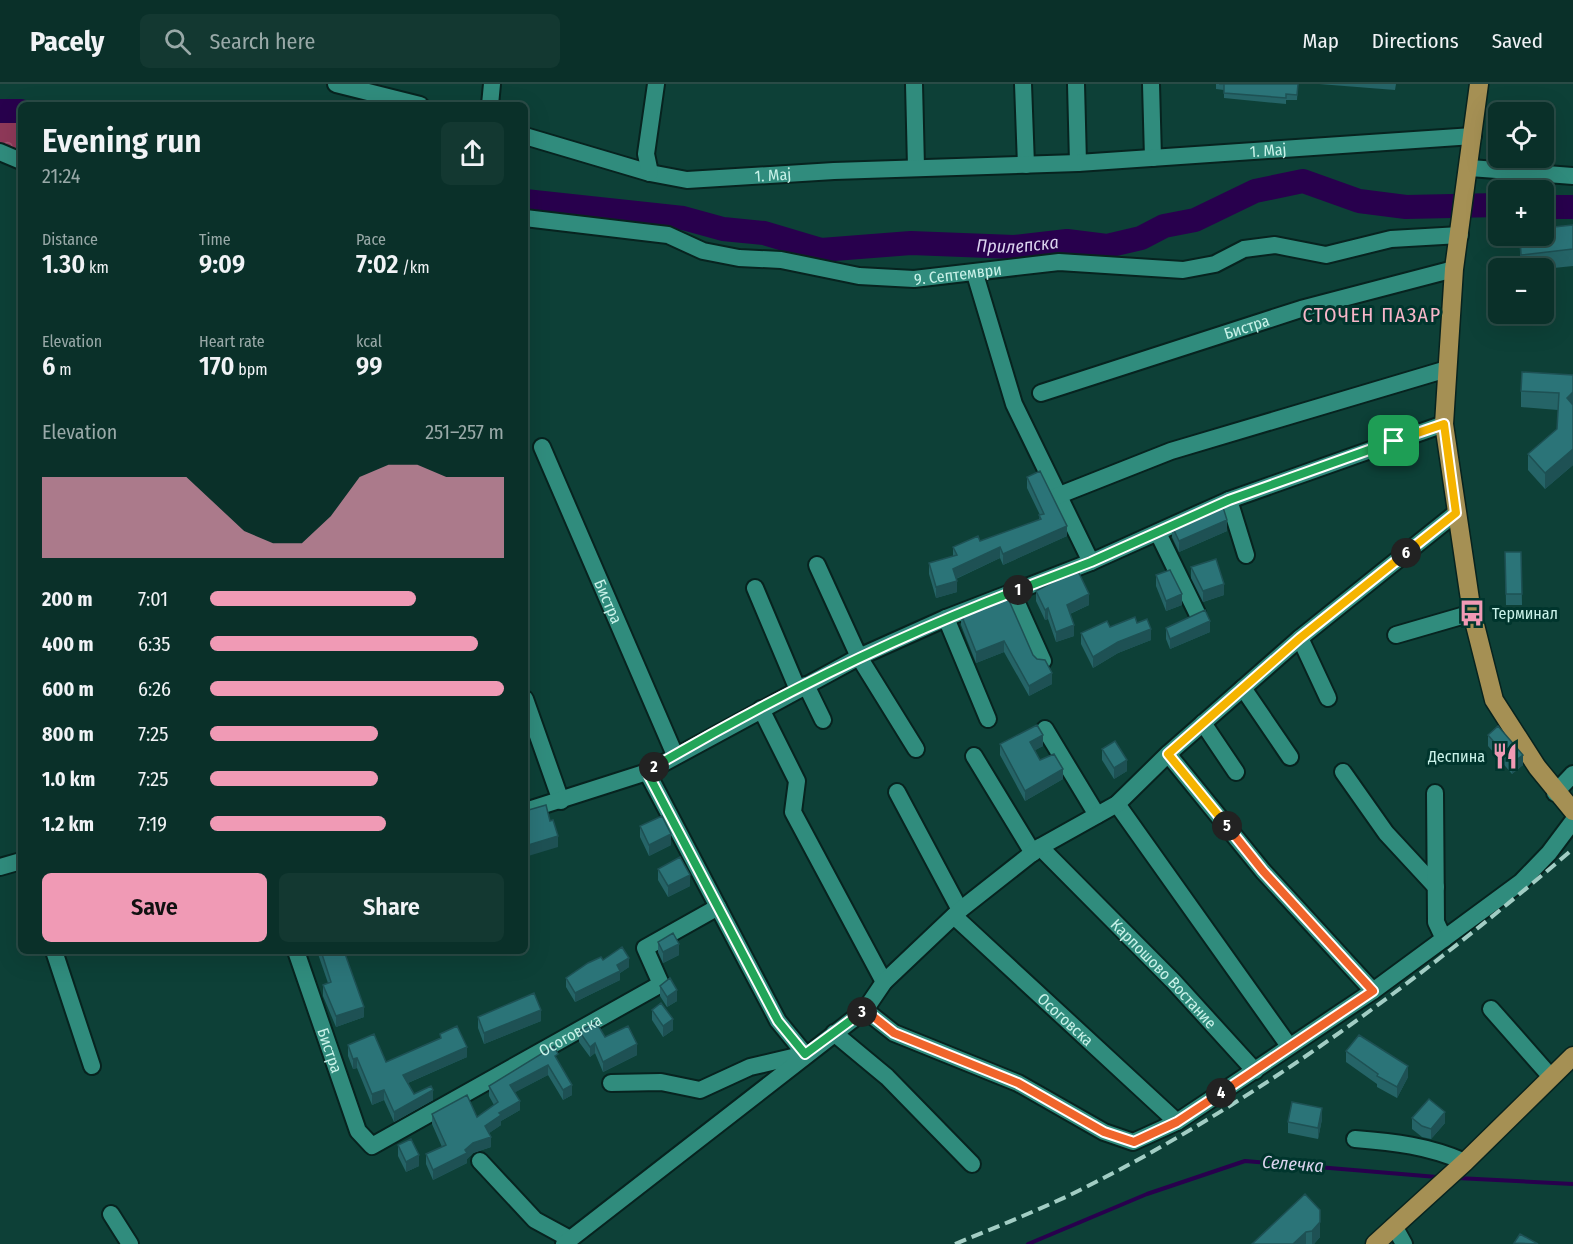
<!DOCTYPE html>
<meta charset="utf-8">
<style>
:root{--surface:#0a3029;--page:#133831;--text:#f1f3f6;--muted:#99a9a8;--line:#2a4b46;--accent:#f09ab5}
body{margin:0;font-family:"Fira Sans Condensed",sans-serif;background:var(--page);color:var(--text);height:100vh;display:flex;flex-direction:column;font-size:22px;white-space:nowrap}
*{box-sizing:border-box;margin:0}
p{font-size:20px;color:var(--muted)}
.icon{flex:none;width:33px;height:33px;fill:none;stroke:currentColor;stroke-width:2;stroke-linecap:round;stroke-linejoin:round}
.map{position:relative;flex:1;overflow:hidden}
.details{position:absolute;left:18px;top:18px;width:510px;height:852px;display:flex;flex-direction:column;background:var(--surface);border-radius:9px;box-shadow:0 6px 24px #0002,0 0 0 2px var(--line)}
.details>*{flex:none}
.buttons{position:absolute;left:1488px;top:18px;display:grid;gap:12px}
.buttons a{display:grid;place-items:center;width:66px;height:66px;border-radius:9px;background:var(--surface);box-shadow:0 6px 24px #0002,0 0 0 2px var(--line);font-size:30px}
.pin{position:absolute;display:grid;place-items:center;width:51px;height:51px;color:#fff;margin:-26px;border-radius:12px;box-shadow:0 3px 9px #0006}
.km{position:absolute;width:30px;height:30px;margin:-15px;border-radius:50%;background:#222;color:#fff;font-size:16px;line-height:30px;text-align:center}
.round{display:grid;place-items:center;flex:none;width:63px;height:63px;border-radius:9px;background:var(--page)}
.overview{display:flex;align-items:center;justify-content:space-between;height:102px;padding:0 24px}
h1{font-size:33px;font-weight:600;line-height:45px}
.metrics{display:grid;grid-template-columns:repeat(3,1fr);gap:9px;height:102px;padding:6px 24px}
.metrics div{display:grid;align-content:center}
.metrics b{font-size:26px;font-weight:600}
.metrics small{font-size:16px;font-weight:400}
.metrics p{font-size:16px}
.chart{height:168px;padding:12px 24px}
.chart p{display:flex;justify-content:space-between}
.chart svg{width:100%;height:108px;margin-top:6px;fill:var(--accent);opacity:.7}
.button{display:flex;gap:12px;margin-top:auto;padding:12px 24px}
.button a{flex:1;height:69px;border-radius:9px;background:var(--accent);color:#111;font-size:24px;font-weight:600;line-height:69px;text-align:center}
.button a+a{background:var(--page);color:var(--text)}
ul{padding:0 24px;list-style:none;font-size:20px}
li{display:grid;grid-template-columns:96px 72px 1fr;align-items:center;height:45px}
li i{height:15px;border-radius:8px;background:var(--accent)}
header{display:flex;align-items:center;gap:36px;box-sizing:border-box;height:84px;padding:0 30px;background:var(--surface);border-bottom:2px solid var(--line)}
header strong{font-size:28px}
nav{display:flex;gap:33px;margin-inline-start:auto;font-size:21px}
.search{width:420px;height:54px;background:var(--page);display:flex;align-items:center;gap:15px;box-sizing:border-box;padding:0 21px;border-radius:9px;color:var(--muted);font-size:22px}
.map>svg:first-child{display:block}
.forest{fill:url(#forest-crowns)}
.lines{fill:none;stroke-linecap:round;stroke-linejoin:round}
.stream{stroke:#28004d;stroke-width:4}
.river{stroke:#28004d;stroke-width:24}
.minor-casing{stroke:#07231f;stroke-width:20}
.major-casing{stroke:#07231f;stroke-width:21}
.minor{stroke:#308c7d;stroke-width:16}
.major{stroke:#a59054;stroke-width:18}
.rail{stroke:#a2cdc4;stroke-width:4;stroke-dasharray:12 6;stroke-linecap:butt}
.wall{fill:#256467}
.shaded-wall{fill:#1e5154}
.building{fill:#2b7478;stroke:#1e5154;stroke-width:1.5}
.split-1-casing{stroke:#fff;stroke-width:12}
.split-2-casing{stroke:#fff;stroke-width:12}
.split-3-casing{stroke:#fff;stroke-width:12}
.split-4-casing{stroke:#fff;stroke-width:12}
.split-5-casing{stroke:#fff;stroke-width:12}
.split-6-casing{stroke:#fff;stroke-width:12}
.split-7-casing{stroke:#fff;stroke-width:12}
.split-1{stroke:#22a559;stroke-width:8}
.split-2{stroke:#22a559;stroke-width:8}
.split-3{stroke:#22a559;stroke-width:8}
.split-4{stroke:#f0652b;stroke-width:8}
.split-5{stroke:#f0652b;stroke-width:8}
.split-6{stroke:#f5b400;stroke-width:8}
.split-7{stroke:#f5b400;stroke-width:8}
.labels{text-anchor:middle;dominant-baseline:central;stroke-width:6;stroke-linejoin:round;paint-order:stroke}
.street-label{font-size:16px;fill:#c9f2e9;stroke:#00352d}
.poi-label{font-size:16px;fill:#c9f2e9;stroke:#00352d;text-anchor:start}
.water-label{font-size:18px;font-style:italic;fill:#dbd3ee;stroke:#00352d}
.quarter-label{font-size:20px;letter-spacing:1.5px;fill:#f8b6c9;stroke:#00352d}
</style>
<header>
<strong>Pacely</strong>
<div class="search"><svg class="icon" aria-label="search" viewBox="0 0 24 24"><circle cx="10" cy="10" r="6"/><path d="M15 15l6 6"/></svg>Search here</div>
<nav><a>Map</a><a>Directions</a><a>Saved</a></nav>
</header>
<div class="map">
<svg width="1573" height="1160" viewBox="0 0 1573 1160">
<defs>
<pattern id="forest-crowns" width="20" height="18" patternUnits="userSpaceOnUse" patternTransform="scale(1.5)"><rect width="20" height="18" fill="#8f3959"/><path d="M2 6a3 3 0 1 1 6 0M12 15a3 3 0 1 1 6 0" fill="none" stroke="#9d5671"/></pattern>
</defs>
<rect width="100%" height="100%" fill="#0d4037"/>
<path class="forest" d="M0,27H21V77L0,68Z"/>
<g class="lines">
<path class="stream" d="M1457,1094L1573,1100
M1028,1160L1147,1110L1245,1077L1437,1093"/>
<g class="river">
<path d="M0,27H21"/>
<path id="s1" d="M525,117L683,134L723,145L764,149L821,166L911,159L1014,163L1067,157L1107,162L1141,154L1164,142L1195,136L1255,107L1303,97L1359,117L1406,123L1498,121"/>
<path d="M1544,123H1573"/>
</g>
<g class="minor-casing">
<g id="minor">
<path d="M336,0L420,21"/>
<path d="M914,0L916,83"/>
<path d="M1023,0L1026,81"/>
<path d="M1076,0L1078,79"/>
<path d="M1151,0L1153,74"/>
<path d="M490,21L492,0"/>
<path id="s2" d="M525,52L650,89L687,96L834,87L1078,79L1473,52"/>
<path d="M0,68L21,77"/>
<path d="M1470,84L1573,92"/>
<path d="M650,89L646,70L656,0"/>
<path id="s3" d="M525,134L668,151L703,167L739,174L781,176L859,192L914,195L1059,178L1183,186L1215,180L1244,165L1275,161L1326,171L1391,155L1460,151"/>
<path d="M975,190L1014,320L1091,478"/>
<path id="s4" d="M1041,309L1301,225L1454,185"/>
<path id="s5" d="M542,363L675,671"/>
<path d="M1057,412L1171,367L1447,285"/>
<path d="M1229,416L1246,471"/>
<path d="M1158,449L1197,529"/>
<path d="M817,481L859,573L916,665"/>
<path d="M755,504L798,606"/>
<path d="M1012,508L1043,577"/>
<path d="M946,534L988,635"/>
<path d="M1396,551L1472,529"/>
<path d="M1300,554L1328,614"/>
<path d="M806,601L823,636"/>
<path d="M1243,604L1290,673"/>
<path d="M525,615L561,717"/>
<path d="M761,625L797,697L793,728L884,898"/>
<path d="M1203,639L1236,688"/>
<path d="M1045,645L1097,731"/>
<path d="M1168,670L1263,787L1373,907"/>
<path d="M974,672L1033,769"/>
<path d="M647,688L778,937L805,970"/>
<path d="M1343,688L1386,749L1436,803"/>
<path d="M897,708L960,826"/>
<path d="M1435,709L1436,838L1444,855"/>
<path d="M1555,709L1573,690"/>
<path d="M1117,720L1289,962"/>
<path d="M525,727L647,688L859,573L946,534L1091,478L1229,416L1444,340"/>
<path id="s6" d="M1040,763L1174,898L1255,987"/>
<path d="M0,783L21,777"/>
<path id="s7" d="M954,832L1177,1038"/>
<path d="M54,867L92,982"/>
<path id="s8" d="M296,867L358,1047L372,1062L661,900L645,864L718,823"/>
<path d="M1491,925L1551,993"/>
<path d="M865,926L894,949L1018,999L1104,1048L1133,1058L1177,1038L1373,907L1521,798L1549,769L1573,737"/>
<path d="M834,949L887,993L972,1080"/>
<path d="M611,999L661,998L700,1006L750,983L801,971"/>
<path d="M1355,1055C1394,1058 1429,1062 1465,1078"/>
<path d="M480,1077L535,1136L570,1155"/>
<path d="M111,1130L130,1160"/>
<path d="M1394,1142L1404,1160"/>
<path d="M564,1160L865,926L884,898L960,826L1040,763L1117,720L1168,670L1300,554L1456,429"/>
</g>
</g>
<g class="major-casing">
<path id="major" d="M1479,0L1454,185L1444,340L1472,529L1494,616L1537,683L1573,727
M1375,1160L1465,1078L1573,972"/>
</g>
<use href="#minor" class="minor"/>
<use href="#major" class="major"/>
<path class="rail" d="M955,1160C994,1144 1034,1128 1072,1110C1253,1021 1420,896 1573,765"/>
</g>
<path class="wall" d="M1216,0H1298L1297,16H1286V20L1224,14V6L1216,5Z
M1319,0H1396L1395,6Z
M1573,141V182L1544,185L1521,184L1519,152H1544Z
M1573,291V381L1545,405L1528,386V370L1557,345L1558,326L1521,323V307Z
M1027,393L1067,452L1003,481L1000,474L956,495L957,508L936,514L929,490V479L953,472V463L980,457L1039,436L1040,431L1027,404Z
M1172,442L1227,447L1179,468L1172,453Z
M1505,468H1521L1522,521H1506Z
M1191,483L1224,511L1203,518L1191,494Z
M1156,491L1182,521L1166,527L1156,502Z
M1036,507L1089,521L1070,530L1074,552L1056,558L1048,535L1045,536L1036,517Z
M961,530L1033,571L1037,575L1052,600L1029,612L1004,568L976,579L961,541Z
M1137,539L1151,556L1118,569L1093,584L1081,560V549Z
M1166,544L1210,548L1170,565L1166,555Z
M1488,651L1523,681L1512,690L1488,662Z
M1000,660L1043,662L1035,666L1040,676L1063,695L1025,717L1000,671Z
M1102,665L1127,687L1114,695L1102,676Z
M640,742L671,761L649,772L640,753Z
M658,785L690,802L668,813L658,796Z
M658,858L679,871L663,879L658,868Z
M317,867H344L364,933L336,943L323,912V901L328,899Z
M603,876L629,883L620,889V896L575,918L566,903V894Z
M660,902L677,917L667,923L660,912Z
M652,926L673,946L663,953L652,936Z
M478,933L541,937L484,960L478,944Z
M579,947L605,953L637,971L603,988L595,969L590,973L579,958Z
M440,950L467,973L408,999L414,1010L433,1016L394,1038L384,1016L372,1021L357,984L353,985L348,972V961L386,978L440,954Z
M1346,967L1408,993L1397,1014L1377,1003V1000L1346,978Z
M558,978L572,1011L563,1016L548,991L515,1008L520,1026L501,1037V1041L489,1049L491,1063L473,1069L467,1075V1079L433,1096L426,1080V1070L442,1063L432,1040V1030L477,1033L494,1021L489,1012V1002Z
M1412,1034L1445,1039L1431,1055L1422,1053L1412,1045Z
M1322,1035L1318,1055L1288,1049V1038Z
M398,1061L419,1082L406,1088L398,1072Z
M1305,1110L1320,1153L1314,1160H1252Z"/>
<path class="shaded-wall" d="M1573,308V324L1567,314Z
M1573,365V381L1545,405V389Z
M1227,436V447L1179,468V457Z
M1067,442V452L1003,481V470Z
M1000,463V474L953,496V485Z
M957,497V508L936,514V503Z
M1224,500V511L1203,518V507Z
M1089,510V521L1067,531V521Z
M1182,510V521L1166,527V517Z
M1048,524V535L1045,536V526Z
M1210,537V548L1170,565V555Z
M1074,541V552L1056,558V548Z
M1151,545V556L1118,569L1093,584V573L1118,558Z
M1004,557V568L976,579V568Z
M1052,589V600L1029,612V602Z
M1043,651V662L1030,669V658Z
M1523,671V681L1512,690V679Z
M1127,676V687L1114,695V684Z
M1063,685V695L1025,717V707Z
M671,750V761L649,772V761Z
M558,752V763L525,773V762Z
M690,791V802L668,813V802Z
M679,860V871L663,879V868Z
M629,874V883L620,889V896L575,918V909Z
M677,906V917L667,923V913Z
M364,923V933L336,943V932Z
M541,926V937L484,960V949Z
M673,935V946L663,953V942Z
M595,959V969L590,973V963Z
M637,960V971L603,988V978Z
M467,963V973L403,1001V991Z
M357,974V984L353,985V975Z
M548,981V991L510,1011V1001Z
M1408,982V993L1397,1014V1003Z
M572,1001V1011L563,1016V1006Z
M384,1006V1016L372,1021V1010Z
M433,1006V1016L394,1038V1028Z
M520,1017V1026L501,1037V1041L485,1052V1042L499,1029Z
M1322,1024V1035L1318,1055V1044Z
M1445,1028V1039L1431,1055V1045Z
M491,1053V1063L473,1069L467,1075V1079L433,1096V1086L473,1059Z
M419,1071V1082L406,1088V1078Z
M1320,1138V1153L1314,1160H1312V1147Z
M1306,1148V1160H1293Z"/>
<path class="building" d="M1219,0H1298L1297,11L1286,10V14L1224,9V0Z
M1573,141V165L1521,171L1520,152H1544V144Z
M1522,288L1573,291V308L1567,314L1573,321V365L1545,389L1528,370L1557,345L1559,309L1521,307Z
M1040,387L1067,442L1003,470L1000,463L953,485L957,497L936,503L929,479L957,471L953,463L978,452L980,457L1041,435L1039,431L1044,430L1027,393Z
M1222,420L1227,436L1179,457L1172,442Z
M1505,468H1521L1522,510H1506Z
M1216,475L1224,500L1203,507L1191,483Z
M1077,485L1089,510L1067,521L1074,541L1056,548L1048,524L1045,526L1036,507Z
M1170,486L1182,510L1166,517L1156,491Z
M1007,512L1033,571L1037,575L1045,576L1052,589L1029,602L1004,557L976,568L961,530Z
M1205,526L1210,537L1170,555L1166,544Z
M1135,533L1137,539L1147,535L1151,545L1118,558L1093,573L1081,549L1107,537L1110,543Z
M1037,641L1043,651L1030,658L1040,676L1054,670L1063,685L1025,707L1000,660Z
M1498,642L1523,671L1512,679L1488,651Z
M1115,657L1127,676L1114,684L1102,665Z
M546,721L550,737L553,736L558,752L525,762V727Z
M662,732L671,750L649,761L640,742Z
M680,773L690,791L668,802L658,785Z
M673,849L679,860L663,868L658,858Z
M622,863L629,874L617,881L620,887L575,909L566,894L588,879L601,873L603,876Z
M321,867H344L364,923L336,932L323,901L331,898Z
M670,894L677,906L667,913L660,902Z
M534,909L541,926L484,949L478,933Z
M661,919L673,935L663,942L652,926Z
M596,938L605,953L628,942L637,960L603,978L595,959L590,963L579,947Z
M457,942L467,963L403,991L414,1010L431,1002L433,1006L394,1028L384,1006L372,1010L357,974L353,975L348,961L374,950L386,978L441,954L440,950Z
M1359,951L1408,982L1397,1003L1377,992L1378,990L1346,967Z
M554,962L558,970L555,972L572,1001L563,1006L548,981L510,1001L520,1017L499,1029L501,1031L485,1042L491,1053L473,1059L465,1066L467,1069L433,1086L426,1070L446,1061L432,1030L467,1011L477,1033L498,1018L489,1002Z
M1429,1015L1445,1028L1431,1045L1422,1042L1412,1034Z
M1292,1018L1322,1024L1318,1044L1288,1038Z
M411,1055L419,1071L406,1078L398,1061Z
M1305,1110L1320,1126V1138L1312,1147L1306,1148L1293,1160H1252Z
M1520,1150L1538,1160L1514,1159Z"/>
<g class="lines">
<g class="split-1-casing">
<path id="split-1" d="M1018,506L1091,478L1229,416L1394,357"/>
</g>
<g class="split-2-casing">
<path id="split-2" d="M654,683C770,615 892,554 1018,506"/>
</g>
<g class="split-3-casing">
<path id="split-3" d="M654,683L647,688L778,937L805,970L862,928"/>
</g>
<g class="split-4-casing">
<path id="split-4" d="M862,928L865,926L894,949L1018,999L1104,1048L1134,1058L1177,1038L1221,1009"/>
</g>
<g class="split-5-casing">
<path id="split-5" d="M1221,1009L1373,907L1263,787L1227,742"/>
</g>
<g class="split-6-casing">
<path id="split-6" d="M1227,742L1168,670L1300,554L1406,469"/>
</g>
<g class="split-7-casing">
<path id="split-7" d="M1394,357L1444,340L1456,429L1406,469"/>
</g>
<use href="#split-1" class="split-1"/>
<use href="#split-2" class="split-2"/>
<use href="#split-3" class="split-3"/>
<use href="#split-4" class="split-4"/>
<use href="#split-5" class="split-5"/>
<use href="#split-6" class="split-6"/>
<use href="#split-7" class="split-7"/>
</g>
<defs>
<g id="bus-bare" transform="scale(2.07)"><path d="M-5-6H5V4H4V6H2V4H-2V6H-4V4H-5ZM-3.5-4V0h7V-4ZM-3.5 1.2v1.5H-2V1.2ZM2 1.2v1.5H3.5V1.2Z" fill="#f09ab5" stroke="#00352d" stroke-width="2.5" paint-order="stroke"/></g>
<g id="restaurant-bare" transform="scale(2.07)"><path d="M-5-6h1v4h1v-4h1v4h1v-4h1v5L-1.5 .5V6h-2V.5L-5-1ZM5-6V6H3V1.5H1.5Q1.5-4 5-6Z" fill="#f09ab5" stroke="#00352d" stroke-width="2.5" paint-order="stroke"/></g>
</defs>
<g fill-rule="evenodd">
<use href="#bus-bare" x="1472" y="529"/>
<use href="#restaurant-bare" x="1505" y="672"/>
</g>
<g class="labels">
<g class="street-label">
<text stroke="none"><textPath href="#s2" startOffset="750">1. Мај</textPath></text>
<text stroke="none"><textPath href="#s2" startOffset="254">1. Мај</textPath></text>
<text stroke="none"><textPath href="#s3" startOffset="440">9. Септември</textPath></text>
<text stroke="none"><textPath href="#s4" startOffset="216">Бистра</textPath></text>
<text stroke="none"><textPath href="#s5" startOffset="168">Бистра</textPath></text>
<text stroke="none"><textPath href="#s6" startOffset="177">Карпошово Востание</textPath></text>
<text stroke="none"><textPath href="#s7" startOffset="152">Осоговска</textPath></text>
<text stroke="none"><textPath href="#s8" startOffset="438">Осоговска</textPath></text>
<text stroke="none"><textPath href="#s8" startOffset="105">Бистра</textPath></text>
</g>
<g class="poi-label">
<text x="1492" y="529">Терминал</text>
<text x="1485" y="672" text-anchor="end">Деспина</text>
</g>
<g class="water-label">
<text stroke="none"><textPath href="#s1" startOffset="498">Прилепска</textPath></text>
<text transform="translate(1293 1080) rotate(4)">Селечка</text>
</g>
<g class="quarter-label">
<text x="1372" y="231">СТОЧЕН ПАЗАР</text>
</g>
</g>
</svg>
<div class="buttons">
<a><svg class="icon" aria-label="locate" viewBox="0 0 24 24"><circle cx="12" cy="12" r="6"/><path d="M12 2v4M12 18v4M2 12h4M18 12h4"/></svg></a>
<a>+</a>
<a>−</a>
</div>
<div class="pin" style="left:1394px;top:357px;background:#1e9e55"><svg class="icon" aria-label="arrive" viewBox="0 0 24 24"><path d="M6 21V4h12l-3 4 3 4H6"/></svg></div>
<b class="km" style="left:1018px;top:506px">1</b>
<b class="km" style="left:654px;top:683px">2</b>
<b class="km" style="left:862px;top:928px">3</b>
<b class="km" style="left:1221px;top:1009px">4</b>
<b class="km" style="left:1227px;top:742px">5</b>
<b class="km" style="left:1406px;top:469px">6</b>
<section class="details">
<div class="overview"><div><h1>Evening run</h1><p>21:24</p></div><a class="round"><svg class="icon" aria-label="share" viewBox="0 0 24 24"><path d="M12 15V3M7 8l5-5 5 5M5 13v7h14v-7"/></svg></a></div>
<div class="metrics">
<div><p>Distance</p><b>1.30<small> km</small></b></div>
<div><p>Time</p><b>9:09</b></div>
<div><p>Pace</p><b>7:02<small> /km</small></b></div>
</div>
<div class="metrics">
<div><p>Elevation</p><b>6<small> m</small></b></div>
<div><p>Heart rate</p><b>170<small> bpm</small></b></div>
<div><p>kcal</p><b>99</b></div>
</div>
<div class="chart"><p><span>Elevation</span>251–257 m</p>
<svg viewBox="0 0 160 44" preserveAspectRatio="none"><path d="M0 44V11L10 11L20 11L30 11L40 11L50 11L60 22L70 33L80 38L90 38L100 27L110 11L120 6L130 6L140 11L150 11L160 11V44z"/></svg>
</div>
<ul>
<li><b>200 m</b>7:01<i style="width:70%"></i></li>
<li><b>400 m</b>6:35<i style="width:91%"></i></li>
<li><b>600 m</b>6:26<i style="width:100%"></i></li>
<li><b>800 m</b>7:25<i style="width:57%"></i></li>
<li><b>1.0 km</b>7:25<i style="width:57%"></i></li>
<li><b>1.2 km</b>7:19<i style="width:60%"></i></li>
</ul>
<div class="button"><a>Save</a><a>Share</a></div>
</section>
</div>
